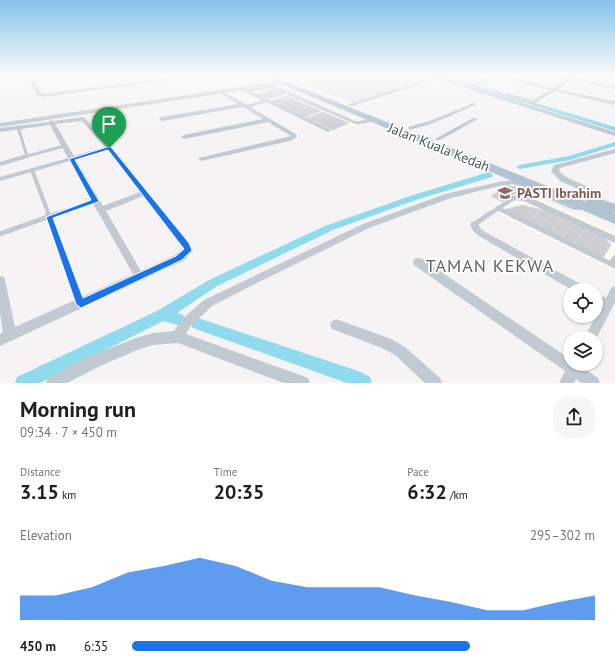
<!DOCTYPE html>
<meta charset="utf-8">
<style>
:root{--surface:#fff;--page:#f6f6f6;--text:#202124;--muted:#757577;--accent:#1a73e8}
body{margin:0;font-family:"PT Sans",sans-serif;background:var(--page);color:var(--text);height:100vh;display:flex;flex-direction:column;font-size:15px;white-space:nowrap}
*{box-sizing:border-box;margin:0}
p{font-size:13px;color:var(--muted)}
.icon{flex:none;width:22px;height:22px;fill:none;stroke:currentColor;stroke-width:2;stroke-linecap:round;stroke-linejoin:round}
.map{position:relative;height:383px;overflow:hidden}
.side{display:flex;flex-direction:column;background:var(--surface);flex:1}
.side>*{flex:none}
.tools{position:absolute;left:563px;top:283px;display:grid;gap:8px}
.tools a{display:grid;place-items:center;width:40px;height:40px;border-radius:50%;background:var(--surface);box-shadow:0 1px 3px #0004;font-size:20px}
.pin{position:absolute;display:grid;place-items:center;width:34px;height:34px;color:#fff;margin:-41px -17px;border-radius:50% 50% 50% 0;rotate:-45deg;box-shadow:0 0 4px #0007}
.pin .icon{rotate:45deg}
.round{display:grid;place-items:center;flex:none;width:42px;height:42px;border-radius:16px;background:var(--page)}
.summary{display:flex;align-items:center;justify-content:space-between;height:68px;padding:0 20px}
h1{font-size:22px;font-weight:700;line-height:30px}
.figures{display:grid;grid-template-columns:repeat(3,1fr);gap:6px;height:68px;padding:4px 20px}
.figures div{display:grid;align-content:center}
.figures b{font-size:20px;font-weight:700}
.figures small{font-size:11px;font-weight:400}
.figures p{font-size:11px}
.chart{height:112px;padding:8px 20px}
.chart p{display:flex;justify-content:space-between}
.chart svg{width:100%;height:72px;margin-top:4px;fill:var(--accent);opacity:.7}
ul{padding:0 20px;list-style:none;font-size:13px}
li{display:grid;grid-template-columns:64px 48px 1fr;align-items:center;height:30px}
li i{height:10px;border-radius:5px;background:var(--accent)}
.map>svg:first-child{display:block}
.commercial{fill:#fdf9ef}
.education{fill:#e6e4e5}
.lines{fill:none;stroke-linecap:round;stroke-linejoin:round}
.canal{fill:#90daee;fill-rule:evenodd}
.building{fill:#cdcfd5;stroke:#d7d9de}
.service-far4{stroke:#c1cad2;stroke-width:2.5}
.service-far3{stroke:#c1cad2;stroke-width:3}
.service-far2{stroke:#c1cad2;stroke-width:4}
.service-far1{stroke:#c1cad2;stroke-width:5}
.service{stroke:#c1cad2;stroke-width:6}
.minor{fill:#c1cad2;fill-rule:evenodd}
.tertiary{fill:#c1cad2;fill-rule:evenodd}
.primary{fill:#b3c2d1;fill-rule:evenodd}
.route{fill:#1a73e8;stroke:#fff;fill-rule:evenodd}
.labels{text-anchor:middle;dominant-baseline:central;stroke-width:3.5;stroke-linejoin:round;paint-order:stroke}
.street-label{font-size:14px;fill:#4a5661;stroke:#fff}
.education-label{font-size:14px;font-weight:bold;fill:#785e54;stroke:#fff;text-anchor:start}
.near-neighbourhood-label{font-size:18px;letter-spacing:1px;fill:#5f6368;stroke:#fff}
</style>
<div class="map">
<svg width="615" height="383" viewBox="0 0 615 383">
<rect width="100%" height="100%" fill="#f5f3f3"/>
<path class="commercial" d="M270,84L364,124L333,131L244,88Z
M522,191L615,231V271L492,210Z"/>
<path class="education" d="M336,75H344L364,82L390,75H409L425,81L353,102L303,83Z"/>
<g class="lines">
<path class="canal" d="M436,75H443L615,127V131Z
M615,142V146L570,160L520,169L516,167L520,165L569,156Z
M489,172L493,175L492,177L416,200L333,230L217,286L177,313L183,315L185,319L183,323L178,325L163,321L40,383H15L17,377L157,311L209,280L325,226L410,196Z
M198,318L361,372L370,377L372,383H347L193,328L191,324L193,320Z"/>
</g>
<path class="building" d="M274,89L285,94L269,99L258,94Z
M287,96L321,111L305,117L271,101Z
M323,112L349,123L333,130L307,118Z
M507,185L522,189L503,202L491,196Z
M522,205L542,210L529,222L503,210Z
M542,210L552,214L539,227L529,222Z
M552,214L562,219L550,233L539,227Z
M562,219L573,224L561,238L550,233Z
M573,224L585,229L573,244L561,238Z
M585,229L596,234L585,250L573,244Z
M596,234L605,238L611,245L603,258L585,250Z"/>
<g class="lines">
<path class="service-far4" d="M437,77L445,75
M248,88L252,90L272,87
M456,112L474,104"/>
<path class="service-far3" d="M357,123L373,120
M18,127L27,156
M410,128L429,123L458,111
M24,157L64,146"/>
<path class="service-far2" d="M0,164L27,156
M32,170L49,215
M497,208L512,215
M53,215L95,201
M488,215L514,198"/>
<path class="service-far1" d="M48,214L76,289
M510,214L615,266
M475,224L489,214
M0,234L56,214
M611,264L615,258"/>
<path class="service" d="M76,288L81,303"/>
<path class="minor" d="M27,75H31L41,93L44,94L196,75H209L43,97L37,95Z
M284,75H293L280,78L278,77Z
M428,75L439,76L468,86L494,75H500L553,88L567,80L549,75H558L570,78L574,75H579L575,78L615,87V89L571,80L558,89L612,101L615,99V104L613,105L555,91L534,104L505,94L507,93L533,100L550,90L496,77L473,87L615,132V136L437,79L352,106L347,105L432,77Z
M609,75H615V77L609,76Z
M267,84H271L360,123L355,124L267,86Z
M241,88H245L331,130L328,132L326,131L267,102L250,107L297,135V137L290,141L201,161L198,159L199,158L291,136L268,122L184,139L181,137L184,135L263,119L245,108H242V107L162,121L159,119L162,117L238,104L220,93V91H222L247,105L263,100L241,90Z
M83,117L85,118L111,147L190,244L193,250L183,261L0,346V334L3,332L0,313V276L4,277L5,280L15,327L133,274L98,212L96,210V209L70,161L0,181V177L68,158L50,125L0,132V128L48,122L51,120L53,121ZM82,121L105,147L74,156L55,124ZM108,150L140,192L103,206L76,160ZM143,196L183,249L175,255L141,271L106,211Z
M473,118L478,119L440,140H436L435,139Z
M615,149V153L560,168L559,171L566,177L599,192L603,203L602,205H596L592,195L560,181L551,171L554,165Z
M514,180L578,205L583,203L587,206L584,210H574L513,184L499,186L451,198L369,228L255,284L212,306L190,327L186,334L303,376L308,378L310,383H284L178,343L153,345L137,350L98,367L67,383H46L48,378L88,357L136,338L153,333L174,331L182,319L204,300L363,224L445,194L499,182Z
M511,196L529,197L615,236V243L524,201L511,200L510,198Z
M475,221L478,222L480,228L485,232L586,287L588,290H572L479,236L473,231L470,224L472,222Z
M418,258L422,259L570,359V364H583L582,367L598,378L600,383H581L576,379L574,383H559L565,371L414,265L413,262L414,259Z
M615,286V302L596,339V338H584L601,307L596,304V293L606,298L611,288Z
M336,319L391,339L405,347L440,378L442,383H425L395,355L382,348L332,329L330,325L332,321Z"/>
<path class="tertiary" d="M282,81L285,83L284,84L0,127V123Z"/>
<path class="primary" d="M260,75H269L587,202L585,200L587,197L592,196L615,204V213H613L615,214V224Z"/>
</g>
<linearGradient id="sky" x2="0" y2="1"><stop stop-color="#85c3ea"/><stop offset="0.58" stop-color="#fafafa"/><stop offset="1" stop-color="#fafafa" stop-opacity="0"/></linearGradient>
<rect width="615" height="129" fill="url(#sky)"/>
<path class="route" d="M107,147H111L189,243L192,250L182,260L81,308L76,304L46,217L91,200L69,159ZM108,150L184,249L176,256L83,298L53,218L98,202L99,201L75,160Z"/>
<defs>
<g id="school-bare" transform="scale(1.2)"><path d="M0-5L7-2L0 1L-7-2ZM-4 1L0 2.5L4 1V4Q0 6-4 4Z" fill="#8d6e63" stroke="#fff" stroke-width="2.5" paint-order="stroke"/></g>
</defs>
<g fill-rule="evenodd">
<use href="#school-bare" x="505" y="193"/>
</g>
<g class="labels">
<g class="street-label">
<text transform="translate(439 147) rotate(22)">Jalan Kuala Kedah</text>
</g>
<g class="education-label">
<text x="517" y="193">PASTI Ibrahim</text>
</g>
<g class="near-neighbourhood-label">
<text x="490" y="265">TAMAN KEKWA</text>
</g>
</g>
</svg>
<div class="tools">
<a><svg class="icon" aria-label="locate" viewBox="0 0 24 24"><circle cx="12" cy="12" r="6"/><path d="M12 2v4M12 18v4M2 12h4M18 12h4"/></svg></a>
<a><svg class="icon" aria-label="layers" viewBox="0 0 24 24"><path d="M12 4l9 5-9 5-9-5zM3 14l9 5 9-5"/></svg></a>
</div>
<div class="pin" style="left:109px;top:148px;background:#1e9e55"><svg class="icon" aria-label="arrive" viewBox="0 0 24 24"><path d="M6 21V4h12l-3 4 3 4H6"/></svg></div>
</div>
<section class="side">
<div class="summary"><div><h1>Morning run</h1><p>09:34 · 7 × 450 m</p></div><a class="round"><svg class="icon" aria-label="share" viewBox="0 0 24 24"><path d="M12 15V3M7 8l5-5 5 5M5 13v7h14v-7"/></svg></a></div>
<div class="figures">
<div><p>Distance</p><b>3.15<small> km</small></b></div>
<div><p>Time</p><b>20:35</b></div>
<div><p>Pace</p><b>6:32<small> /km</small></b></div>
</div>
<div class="chart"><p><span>Elevation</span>295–302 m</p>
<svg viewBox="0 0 160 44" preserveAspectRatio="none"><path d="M0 44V29L10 29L20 24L30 15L40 11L50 6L60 11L70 20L80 24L90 24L100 24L110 29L120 33L130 38L140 38L150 33L160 29V44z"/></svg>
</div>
<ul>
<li><b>450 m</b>6:35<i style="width:73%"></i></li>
</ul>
</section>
